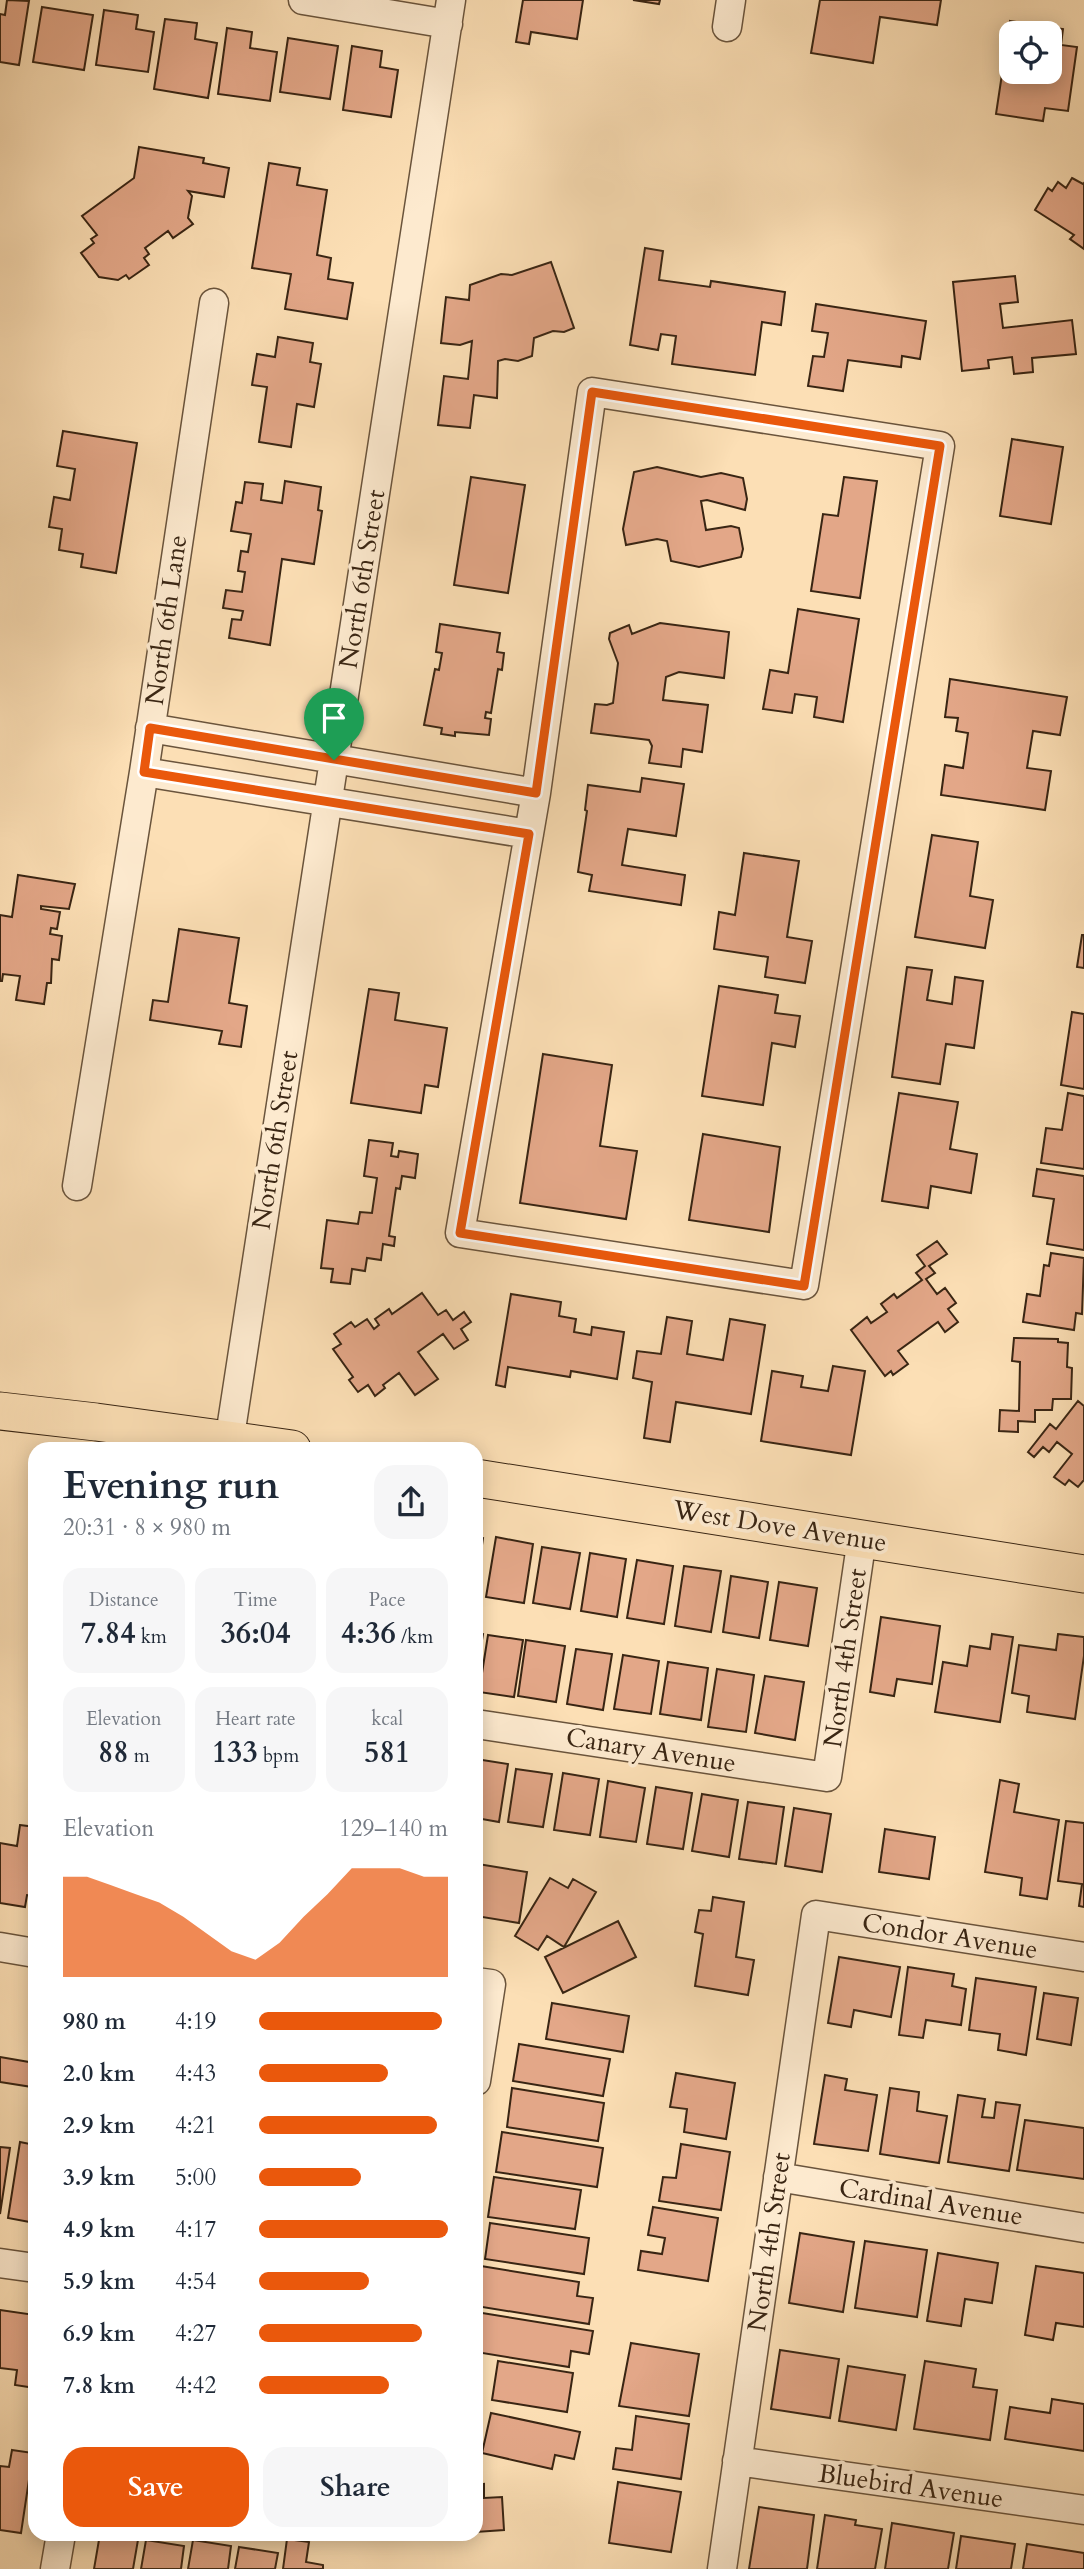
<!DOCTYPE html>
<meta charset="utf-8">
<style>
:root{--surface:#fff;--page:#f6f6f7;--text:#1f2937;--muted:#747a83;--accent:#ea580c}
body{margin:0;font-family:Cardo,serif;background:var(--page);color:var(--text);height:100vh;display:flex;flex-direction:column;font-size:26px;white-space:nowrap}
*{box-sizing:border-box;margin:0}
p{font-size:23px;color:var(--muted)}
.icon{flex:none;width:38px;height:38px;fill:none;stroke:currentColor;stroke-width:2;stroke-linecap:round;stroke-linejoin:round}
.map{position:relative;flex:1;overflow:hidden}
.panel{position:absolute;left:28px;top:1442px;width:455px;height:1099px;display:flex;flex-direction:column;background:var(--surface);border-radius:21px;box-shadow:0 4px 18px #0003}
.panel>*{flex:none}
.tools{position:absolute;left:999px;top:21px;display:grid;gap:14px}
.tools a{display:grid;place-items:center;width:63px;height:63px;border-radius:14px;background:var(--surface);box-shadow:0 4px 18px #0003;font-size:35px}
.pin{position:absolute;display:grid;place-items:center;width:60px;height:60px;color:#fff;margin:-72px -30px;border-radius:50% 50% 50% 0;rotate:-45deg;box-shadow:0 0 7px #0007}
.pin .icon{rotate:45deg}
.round{display:grid;place-items:center;flex:none;width:74px;height:74px;border-radius:21px;background:var(--page)}
.head{display:flex;align-items:center;justify-content:space-between;height:119px;padding:0 35px}
h1{font-size:38px;font-weight:700;line-height:52px}
.stats{display:grid;grid-template-columns:repeat(3,1fr);gap:10px;height:119px;padding:7px 35px}
.stats div{display:grid;align-content:center;border-radius:18px;background:var(--page);text-align:center}
.stats b{font-size:30px;font-weight:700}
.stats small{font-size:19px;font-weight:400}
.stats p{font-size:19px}
.chart{height:196px;padding:14px 35px}
.chart p{display:flex;justify-content:space-between}
.chart svg{width:100%;height:126px;margin-top:7px;fill:var(--accent);opacity:.7}
.primary-button{display:flex;gap:14px;margin-top:auto;padding:14px 35px}
.primary-button a{flex:1;height:80px;border-radius:21px;background:var(--accent);color:#fff;font-size:28px;font-weight:700;line-height:80px;text-align:center}
.primary-button a+a{background:var(--page);color:var(--text)}
ul{padding:0 35px;list-style:none;font-size:23px}
li{display:grid;grid-template-columns:112px 84px 1fr;align-items:center;height:52px}
li i{height:18px;border-radius:9px;background:var(--accent)}
.map>svg:first-child{display:block}
.building{fill:#e3a788;stroke:#392513;stroke-width:2;fill-rule:evenodd}
.lines{fill:none;stroke-linecap:round;stroke-linejoin:round}
.minor-casing{stroke:#6a543c;stroke-width:31}
.major-casing{stroke:#392513;stroke-width:39}
.minor{stroke:#fdeacf;stroke-width:28}
.major{stroke:#fcdfb5;stroke-width:37}
.route-casing{stroke:#fff;stroke-width:14}
.route{stroke:#ea580c;stroke-width:9}
.labels{text-anchor:middle;dominant-baseline:central;stroke-width:7;stroke-linejoin:round;paint-order:stroke}
.street-label{font-size:26px;fill:#392513;stroke:#fdeacf}
</style>
<div class="map">
<svg width="1084" height="2569" viewBox="0 0 1084 2569">
<rect width="100%" height="100%" fill="#fcdfb5"/>
<filter id="stains"><feTurbulence type="fractalNoise" baseFrequency=".00286" numOctaves="4"/><feColorMatrix values="0 0 0 0 .2 0 0 0 0 .09 0 0 0 0 .02 0 0 0 .5 -.17"/></filter>
<radialGradient id="worn" r=".72"><stop offset=".6" stop-color="#630" stop-opacity="0"/><stop offset="1" stop-color="#630" stop-opacity=".3"/></radialGradient>
<path class="building" d="M7,0L29,1L19,65L0,62V14L5,15Z
M523,0H583L577,39L531,32L529,44L516,42Z
M633,0H660L659,4Z
M820,0H941L937,25L880,17L873,63L811,53Z
M42,7L93,15L84,70L33,62Z
M104,10L138,15L136,29L154,32L148,72L96,65Z
M165,19L197,23L195,39L217,43L208,98L154,89Z
M1010,21L1063,29L1061,45L1077,47L1068,111L1045,108L1043,121L996,114ZM1012,33H1050V72H1012Z
M227,28L252,32L250,48L277,52L270,101L218,94Z
M288,38L338,46L330,99L280,92Z
M352,46L382,51L380,67L398,70L391,117L343,110Z
M139,147L204,158L203,163L229,168L224,197L188,191L192,196L188,218L193,224L173,238L168,231L145,248L149,254L144,258L149,265L129,279L126,275L118,280L99,277L81,253L94,243L91,239L97,235L82,216L134,178Z
M269,163L300,168L297,185L327,190L317,255L331,258L328,279L353,283L347,319L285,309L291,274L252,268Z
M1072,178L1083,184L1084,183V249L1070,239L1074,235L1035,210L1048,188L1052,191L1058,182L1066,188Z
M645,248L663,251L659,280L710,287L711,281L785,292L781,325L762,322L755,375L672,364L676,336L661,334L658,350L630,345Z
M551,262L574,328L564,332L553,331L534,338L532,356L518,361L505,359L498,361L497,398L474,395L470,428L438,425L444,376L468,379L472,341L460,345L441,343L446,297L469,300L470,285L501,274L512,275Z
M1015,276L1018,302L1000,304L1003,328L1072,320L1076,354L1032,358L1033,372L1014,374L1012,357L988,360L989,368L962,371L953,282Z
M816,304L926,321L920,359L902,356L901,367L848,360L843,391L808,386L813,356L824,357L828,333L812,331Z
M278,337L313,343L310,362L321,364L314,407L297,404L291,447L259,442L267,387L252,385L257,354L275,357Z
M63,431L137,443L116,573L81,567L83,554L59,550L62,529L49,527L54,497L70,500L75,469L57,466Z
M1012,439L1063,447L1051,524L1000,516Z
M657,467L701,477L721,473L743,478L747,499L745,510L707,500L701,501L706,530L731,526L739,528L743,549L741,557L699,567L671,561L667,541L657,539L626,545L623,529L634,472Z
M471,477L525,485L508,593L454,585Z
M844,477L877,481L860,598L811,591L823,514L838,516Z
M285,481L321,487L318,510L322,511L314,564L282,559L270,645L229,638L232,619L241,620L243,611L223,608L226,590L242,592L245,572L238,571L241,551L248,552L251,534L231,531L236,502L242,503L245,482L263,484L261,500L282,503Z
M798,609L859,619L843,722L814,717L817,697L795,694L792,713L763,709L770,670L788,673Z
M660,623L729,632L724,678L679,672L666,677L663,700L708,705L702,752L683,749L681,767L649,763L652,746L649,740L591,733L595,704L607,705L613,703L618,663L609,639L610,633L629,625L632,634Z
M440,624L500,633L497,652L504,653L502,670L498,669L491,713L486,712L485,718L491,719L489,735L455,732V736L441,734L442,728L424,725L435,669L439,670L442,653L436,652Z
M950,679L1067,697L1060,735L1033,731L1027,768L1051,771L1045,810L941,795L945,765L963,768L968,733L956,731L958,718L945,717Z
M642,778L684,784L676,836L628,829L622,865L685,875L681,905L589,891L592,875L578,872L587,811L585,810L588,785L640,792Z
M932,835L978,842L970,896L993,900L985,948L915,937Z
M744,853L799,861L787,937L812,941L805,983L765,977L768,957L714,949L719,912L735,915Z
M18,875L75,884L69,909L41,906V909L60,912L57,929L51,928L50,934L62,936L59,960L52,959L51,983H47L44,1004L16,1000L20,976L3,974L2,981H0V915L12,917Z
M179,929L239,938L229,1003L247,1006L241,1047L219,1044L222,1031L150,1020L153,1000L168,1002Z
M1082,935H1084V968L1077,967Z
M907,967L932,970L927,1000L952,1004L955,977L983,981L974,1048L946,1044L940,1084L892,1077Z
M719,986L778,995L775,1013L800,1016L795,1047L772,1043L763,1105L702,1096Z
M369,989L399,993L395,1020L447,1028L438,1087L425,1085L421,1113L351,1103Z
M1072,1012L1084,1014V1089L1061,1085Z
M543,1054L612,1065L600,1146L637,1151L626,1219L520,1203Z
M899,1093L958,1102L950,1149L977,1154L971,1193L931,1186L928,1208L882,1201Z
M1068,1093L1084,1096V1169L1041,1163L1046,1128L1062,1130Z
M703,1134L780,1147L769,1232L689,1220Z
M369,1140L393,1143L391,1156L398,1157L399,1151L418,1154L415,1178L402,1176L400,1189L396,1188L389,1236L395,1237L394,1246L383,1244L381,1260L367,1258L365,1271L352,1269L350,1284L331,1282L333,1269L321,1268L327,1220L358,1224L360,1212L372,1213L377,1178L364,1176Z
M1037,1169L1084,1176V1250L1047,1244L1054,1199L1033,1196Z
M937,1241L947,1254L929,1266L935,1273L926,1279L937,1294L945,1288L956,1303L948,1309L958,1322L945,1332L938,1322L898,1351L908,1364L893,1375L891,1371L885,1376L851,1330L867,1317L871,1323L887,1312L881,1304L894,1294L897,1298L922,1280L916,1273L925,1266L917,1255Z
M1051,1253L1084,1258L1082,1314L1076,1313L1074,1330L1023,1322L1027,1294L1040,1296L1044,1265L1049,1266Z
M422,1293L438,1315L446,1310L453,1320L464,1312L471,1322L461,1329L468,1340L454,1349L443,1334L418,1352L438,1379L415,1395L399,1373L383,1385L385,1388L375,1396L368,1385L358,1392L349,1380L353,1377L333,1349L341,1344L334,1334L351,1322L355,1327L367,1319L374,1329L379,1325L375,1319L389,1309L392,1314Z
M511,1294L561,1302L559,1316L576,1319L574,1332L591,1335L592,1327L624,1332L617,1379L571,1371L570,1377L508,1367L505,1387L496,1385Z
M667,1317L692,1321L687,1354L723,1360L730,1319L765,1325L751,1414L676,1402L670,1442L644,1438L652,1382L633,1378L637,1351L661,1354Z
M1014,1338L1058,1339V1342L1068,1343L1067,1367L1072,1368L1071,1399H1053L1052,1410H1035V1422L1018,1421V1432L999,1431L1000,1410L1019,1411L1020,1362L1012,1361Z
M833,1366L865,1371L851,1455L761,1441L772,1371L803,1376L801,1387L828,1391Z
M1078,1401L1084,1406V1480L1078,1487L1069,1480L1065,1485L1054,1477L1072,1454L1057,1442L1049,1452L1043,1447L1034,1457L1028,1452L1050,1424L1056,1429Z
M476,1537L483,1538L476,1587Z
M496,1537L533,1544L524,1603L486,1597Z
M542,1547L580,1553L570,1609L533,1603Z
M590,1553L626,1559L617,1617L581,1611Z
M637,1560L673,1566L664,1624L627,1618Z
M684,1566L721,1571L711,1632L675,1626Z
M731,1576L768,1582L759,1638L723,1632Z
M779,1582L817,1588L808,1646L770,1640Z
M881,1617L940,1626L932,1684L897,1679L894,1696L870,1692Z
M476,1633L483,1634L476,1676Z
M992,1634L1013,1637L1000,1722L935,1712L943,1662L967,1666L970,1646L990,1649Z
M1058,1634L1084,1637V1656L1075,1719L1027,1712L1029,1696L1012,1693L1019,1645L1056,1650Z
M488,1635L523,1640L514,1697L479,1692Z
M526,1640L565,1646L556,1702L518,1696Z
M576,1649L612,1654L603,1710L567,1704Z
M623,1655L659,1661L651,1714L614,1709Z
M668,1662L708,1668L701,1720L660,1714Z
M717,1669L754,1675L746,1732L708,1727Z
M765,1676L804,1682L795,1740L755,1733Z
M476,1759L508,1764L499,1822L476,1818Z
M516,1769L552,1774L543,1827L508,1822Z
M563,1773L599,1779L590,1835L554,1830Z
M1000,1780L1019,1784L1014,1812L1059,1820L1047,1899L1020,1895L1022,1878L985,1872Z
M608,1781L645,1788L636,1842L600,1837Z
M656,1787L692,1793L683,1849L647,1844Z
M702,1794L738,1800L729,1857L692,1851Z
M748,1802L784,1807L776,1864L739,1859Z
M794,1808L831,1814L822,1872L785,1866Z
M1066,1821L1084,1823V1907L1079,1906L1082,1884L1058,1881Z
M20,1825L35,1827V1896L27,1895L25,1907L0,1903V1843L17,1846Z
M885,1829L935,1837L929,1879L879,1872Z
M478,1864L527,1872L519,1923L476,1916Z
M550,1878L568,1888L573,1879L596,1892L564,1947L547,1936L538,1950L515,1936Z
M713,1897L744,1902L736,1957L754,1960L748,1995L695,1986L703,1934L695,1932L699,1910L711,1911Z
M618,1921L636,1957L563,1993L545,1957Z
M839,1957L900,1967L891,2017L854,2010L851,2027L828,2023Z
M908,1967L954,1974L952,1986L966,1989L961,2025L926,2020L923,2038L899,2035Z
M976,1978L1036,1987L1026,2055L998,2050L1000,2034L969,2030Z
M1044,1993L1078,1998L1071,2045L1037,2039Z
M552,2003L629,2016L623,2052L546,2039Z
M519,2044L610,2059L603,2096L513,2081Z
M0,2057L35,2063V2060L32,2087L0,2082Z
M676,2073L735,2083L726,2139L684,2132L687,2109L670,2107Z
M825,2075L847,2079L845,2090L877,2095L868,2151L814,2144Z
M512,2088L604,2103L598,2141L507,2127Z
M890,2088L919,2092L917,2111L947,2116L939,2163L880,2154Z
M958,2095L985,2099L982,2117L994,2118L996,2102L1020,2105L1009,2171L948,2162Z
M1025,2120L1084,2128V2179L1017,2170Z
M502,2132L603,2148L597,2187L496,2172Z
M20,2142L35,2145V2223L8,2218Z
M681,2144L730,2152L721,2210L659,2201L663,2177L676,2178Z
M0,2147L10,2148L0,2214Z
M494,2177L581,2190L575,2229L488,2217Z
M653,2207L718,2218L708,2281L638,2270L641,2251L662,2254L665,2238L648,2235Z
M490,2223L589,2238L584,2274L485,2259Z
M800,2233L854,2242L843,2312L789,2303Z
M865,2241L927,2250L917,2317L855,2308Z
M938,2253L998,2263L992,2303L965,2299L961,2326L927,2321Z
M481,2266L579,2282L577,2296L593,2298L589,2324L476,2306Z
M1036,2266L1084,2273V2327L1056,2323L1053,2340L1025,2335Z
M0,2310L35,2315V2388L15,2385L17,2370L0,2368Z
M476,2312L593,2331L589,2354L571,2351L569,2367L476,2352Z
M631,2343L699,2354L689,2416L619,2406Z
M780,2350L839,2359L830,2418L771,2409Z
M498,2361L573,2373L567,2412L492,2400Z
M925,2361L976,2369L973,2387L997,2390L990,2440L914,2429Z
M848,2366L905,2375L896,2430L839,2421Z
M1052,2399L1084,2404V2451L1005,2439L1010,2407L1050,2413Z
M491,2413L580,2432L574,2459L555,2455L552,2469L482,2453Z
M636,2416L689,2424L681,2479L613,2469L616,2448L632,2450Z
M12,2450L33,2453L21,2533L0,2530V2466L9,2467Z
M618,2482L681,2492L671,2552L609,2543Z
M484,2484V2498L502,2497L504,2530L476,2532V2485Z
M759,2507L814,2515L807,2569H749Z
M825,2515L856,2520L855,2525L882,2529L875,2569H817Z
M892,2523L954,2533L948,2569H885Z
M100,2534H139L133,2569H94Z
M961,2536L1015,2544L1011,2569H956Z
M287,2539L309,2542L306,2562L323,2565V2569H283Z
M146,2540L184,2546L181,2569H141Z
M193,2540L231,2546L228,2569H188Z
M1027,2544L1084,2553V2569H1023Z
M239,2547L278,2553L275,2569H235Z"/>
<g class="lines">
<g class="minor-casing">
<path id="minor" d="M303,0L448,24
M727,27L731,0
M592,392L940,446L804,1285L460,1233L536,793Z
M150,728L536,793
M144,772L529,834
M77,1186L144,772L214,303
M228,1449L451,0
M476,1724L827,1777L862,1538
M0,1947L35,1953
M476,1982L491,1984L476,2081
M778,2177L1084,2228
M0,2263L35,2268
M737,2461L1084,2510
M55,2569L61,2534
M722,2569L816,1915L1084,1957"/>
</g>
<g class="major-casing">
<path id="major" d="M0,1411L96,1422L292,1449
M476,1478L1084,1574"/>
</g>
<use href="#minor" class="minor"/>
<use href="#major" class="major"/>
</g>
<g class="lines">
<g class="route-casing">
<path id="route" d="M592,392L940,446L804,1286L460,1233L529,834L144,772L150,728L536,793Z"/>
</g>
<use href="#route" class="route"/>
</g>
<g class="labels">
<g class="street-label">
<text transform="translate(362 579) rotate(-81)">North 6th Street</text>
<text transform="translate(166 620) rotate(-82)">North 6th Lane</text>
<text transform="translate(275 1140) rotate(-81)">North 6th Street</text>
<text transform="translate(780 1526) rotate(9)">West Dove Avenue</text>
<text transform="translate(845 1658) rotate(-82)">North 4th Street</text>
<text transform="translate(651 1750) rotate(9)">Canary Avenue</text>
<text transform="translate(950 1936) rotate(9)">Condor Avenue</text>
<text transform="translate(931 2202) rotate(9)">Cardinal Avenue</text>
<text transform="translate(769 2242) rotate(-82)">North 4th Street</text>
<text transform="translate(911 2486) rotate(8)">Bluebird Avenue</text>
</g>
</g>
<rect width="100%" height="100%" filter="url(#stains)"/>
<rect width="100%" height="100%" fill="url(#worn)"/>
</svg>
<div class="tools">
<a><svg class="icon" aria-label="locate" viewBox="0 0 24 24"><circle cx="12" cy="12" r="6"/><path d="M12 2v4M12 18v4M2 12h4M18 12h4"/></svg></a>
</div>
<div class="pin" style="left:334px;top:760px;background:#1e9e55"><svg class="icon" aria-label="arrive" viewBox="0 0 24 24"><path d="M6 21V4h12l-3 4 3 4H6"/></svg></div>
<section class="panel">
<div class="head"><div><h1>Evening run</h1><p>20:31 · 8 × 980 m</p></div><a class="round"><svg class="icon" aria-label="share" viewBox="0 0 24 24"><path d="M12 15V3M7 8l5-5 5 5M5 13v7h14v-7"/></svg></a></div>
<div class="stats">
<div><p>Distance</p><b>7.84<small> km</small></b></div>
<div><p>Time</p><b>36:04</b></div>
<div><p>Pace</p><b>4:36<small> /km</small></b></div>
</div>
<div class="stats">
<div><p>Elevation</p><b>88<small> m</small></b></div>
<div><p>Heart rate</p><b>133<small> bpm</small></b></div>
<div><p>kcal</p><b>581</b></div>
</div>
<div class="chart"><p><span>Elevation</span>129–140 m</p>
<svg viewBox="0 0 160 44" preserveAspectRatio="none"><path d="M0 44V9L10 9L20 12L30 15L40 18L50 23L60 29L70 35L80 38L90 32L100 23L110 15L120 6L130 6L140 6L150 9L160 9V44z"/></svg>
</div>
<ul>
<li><b>980 m</b>4:19<i style="width:97%"></i></li>
<li><b>2.0 km</b>4:43<i style="width:68%"></i></li>
<li><b>2.9 km</b>4:21<i style="width:94%"></i></li>
<li><b>3.9 km</b>5:00<i style="width:54%"></i></li>
<li><b>4.9 km</b>4:17<i style="width:100%"></i></li>
<li><b>5.9 km</b>4:54<i style="width:58%"></i></li>
<li><b>6.9 km</b>4:27<i style="width:86%"></i></li>
<li><b>7.8 km</b>4:42<i style="width:69%"></i></li>
</ul>
<div class="primary-button"><a>Save</a><a>Share</a></div>
</section>
</div>
